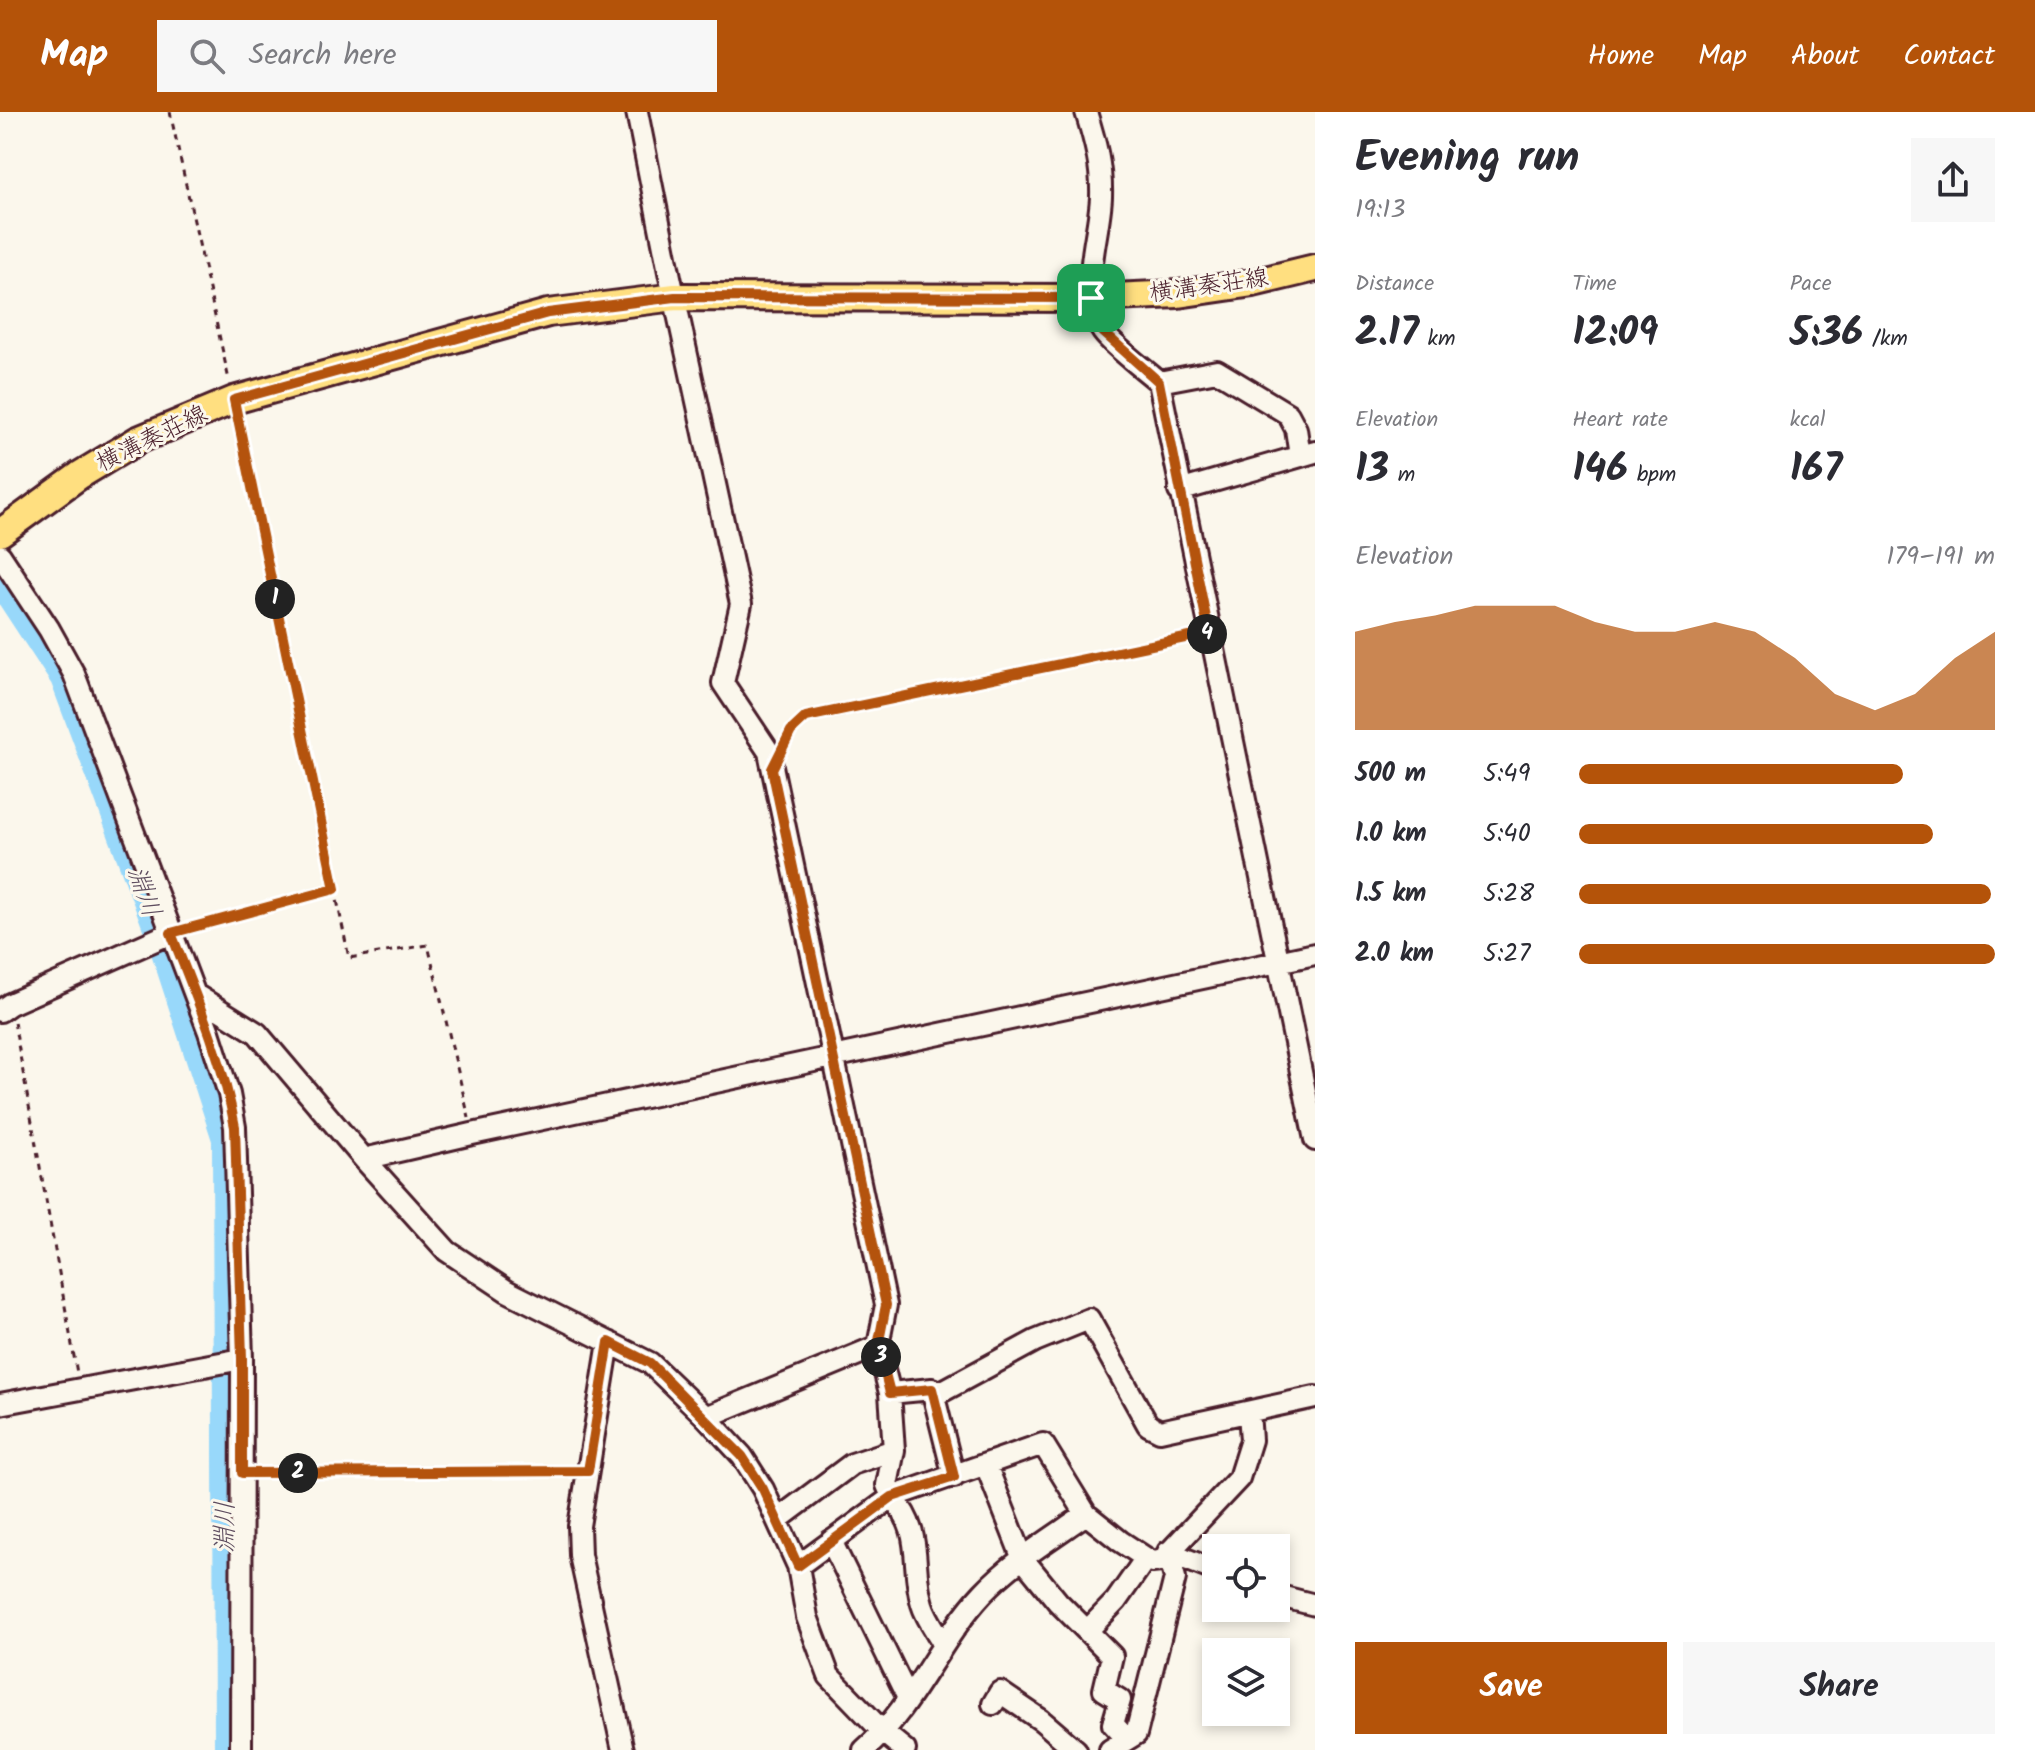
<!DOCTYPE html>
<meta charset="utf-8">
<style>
:root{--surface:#fff;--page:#f7f7f7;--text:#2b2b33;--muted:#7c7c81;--accent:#b45309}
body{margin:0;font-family:Kalam,"Klee One",sans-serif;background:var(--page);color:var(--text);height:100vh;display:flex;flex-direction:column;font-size:30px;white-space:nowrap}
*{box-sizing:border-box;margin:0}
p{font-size:26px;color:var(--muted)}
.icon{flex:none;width:44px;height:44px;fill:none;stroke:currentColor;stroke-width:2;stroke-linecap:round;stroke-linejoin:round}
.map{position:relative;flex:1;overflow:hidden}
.drawer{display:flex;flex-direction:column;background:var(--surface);width:720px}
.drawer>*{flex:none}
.controls{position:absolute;left:1202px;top:1422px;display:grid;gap:16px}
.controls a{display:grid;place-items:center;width:88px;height:88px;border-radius:0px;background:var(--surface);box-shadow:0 4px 12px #0003;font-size:40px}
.pin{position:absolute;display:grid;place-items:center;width:68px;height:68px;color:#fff;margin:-34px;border-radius:16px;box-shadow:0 4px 12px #0006}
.km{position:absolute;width:40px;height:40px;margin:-20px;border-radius:50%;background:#222;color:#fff;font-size:22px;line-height:40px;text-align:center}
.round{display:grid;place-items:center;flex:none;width:84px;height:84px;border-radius:0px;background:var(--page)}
.head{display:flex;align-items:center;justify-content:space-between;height:136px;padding:0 40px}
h1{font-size:44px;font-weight:700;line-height:60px}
.metrics{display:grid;grid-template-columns:repeat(3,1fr);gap:12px;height:136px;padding:8px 40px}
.metrics div{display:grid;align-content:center}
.metrics b{font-size:40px;font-weight:700}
.metrics small{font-size:22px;font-weight:400}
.metrics p{font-size:22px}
.chart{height:224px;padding:16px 40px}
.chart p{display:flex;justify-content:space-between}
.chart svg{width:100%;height:144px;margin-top:8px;fill:var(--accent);opacity:.7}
.cta{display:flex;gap:16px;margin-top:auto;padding:16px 40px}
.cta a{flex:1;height:92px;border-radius:0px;background:var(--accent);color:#fff;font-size:32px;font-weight:700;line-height:92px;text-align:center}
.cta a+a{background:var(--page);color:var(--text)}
ul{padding:0 40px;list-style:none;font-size:26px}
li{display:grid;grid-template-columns:128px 96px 1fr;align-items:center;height:60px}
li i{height:20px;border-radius:10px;background:var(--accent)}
header{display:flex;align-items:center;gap:48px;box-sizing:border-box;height:112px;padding:0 40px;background:var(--accent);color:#fff}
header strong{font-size:38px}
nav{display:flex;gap:44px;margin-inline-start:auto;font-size:28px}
.search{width:560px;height:72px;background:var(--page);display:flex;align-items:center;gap:20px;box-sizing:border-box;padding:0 28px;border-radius:0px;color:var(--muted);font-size:30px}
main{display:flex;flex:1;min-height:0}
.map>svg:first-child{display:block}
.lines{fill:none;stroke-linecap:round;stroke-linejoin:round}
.river{stroke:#98d8fa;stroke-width:26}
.minor-casing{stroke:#4a1f2b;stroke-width:26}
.major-casing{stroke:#4a1f2b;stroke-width:32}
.path{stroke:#4a1f2b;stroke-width:3;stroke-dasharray:6 6;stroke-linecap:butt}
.minor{stroke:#fbf7ec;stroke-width:20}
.major{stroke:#ffdf80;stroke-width:26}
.route-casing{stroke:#fff;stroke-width:16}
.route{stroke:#b45309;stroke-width:10}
.labels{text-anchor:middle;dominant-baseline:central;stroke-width:6;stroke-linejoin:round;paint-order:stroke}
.street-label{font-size:24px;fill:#4a1f2b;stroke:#fbf7ec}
.water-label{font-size:26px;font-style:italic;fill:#5e4d5f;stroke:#fbf7ec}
</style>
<header>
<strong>Map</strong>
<div class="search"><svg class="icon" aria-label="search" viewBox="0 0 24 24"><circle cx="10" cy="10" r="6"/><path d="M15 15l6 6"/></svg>Search here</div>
<nav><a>Home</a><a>Map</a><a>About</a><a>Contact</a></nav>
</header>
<main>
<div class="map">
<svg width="1315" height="1638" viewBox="0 0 1315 1638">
<rect width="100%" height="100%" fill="#fbf7ec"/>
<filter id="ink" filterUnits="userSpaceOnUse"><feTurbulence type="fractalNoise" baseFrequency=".0125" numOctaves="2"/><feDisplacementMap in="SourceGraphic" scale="16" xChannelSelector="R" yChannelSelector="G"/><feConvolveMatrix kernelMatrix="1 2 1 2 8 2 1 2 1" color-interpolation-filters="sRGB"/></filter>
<g filter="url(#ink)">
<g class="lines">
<path class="river" d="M0,470L63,566L157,818L225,1027L227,1638"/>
<g class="minor-casing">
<path id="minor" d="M637,0L670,165L741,492L723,571L769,640L886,1193L878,1234L890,1281L932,1277L941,1280L1035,1229L1089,1207L1148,1313L1160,1319L1315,1285
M1086,0C1095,29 1102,54 1101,85C1099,128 1077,180 1103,220C1113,234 1144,257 1159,270L1315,1028
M1159,270L1217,259L1288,302L1296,317L1300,344
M1179,379L1315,340
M0,443L49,517L74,562L209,920L229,982L235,1015L242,1247L241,1638
M196,883L257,921L364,1047L447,1139L507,1179L650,1251L706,1305L742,1344L763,1377L798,1454L807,1505L829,1564L884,1621L905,1638
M0,899L10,892L171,821
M364,1047L472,1022L1315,842
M609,1230L579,1414L580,1443L623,1638
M932,1277L954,1365
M0,1292L242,1247
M706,1305L878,1234
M986,1353L1023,1447L1058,1490L1112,1544L1104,1578L1120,1588L1113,1612L1127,1627
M777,1408L852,1352L894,1338
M831,1429L908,1586
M1168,1440L1216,1459
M798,1454L892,1385L887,1373L894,1338L890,1281
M1276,1483L1315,1493
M1087,1519L1116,1489L1146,1446
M943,1531C936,1519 926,1506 922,1492C910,1452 925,1422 892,1385L1043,1332L1086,1402L1120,1429L1152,1450L1161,1449L1239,1366L1251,1328L1249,1300
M993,1592L1000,1580L1041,1608L1076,1638
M864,1638C914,1595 938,1529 983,1481C1012,1450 1052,1426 1086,1402
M1110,1638L1136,1622L1175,1466L1168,1440"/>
</g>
<g class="major-casing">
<path id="major" d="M0,421L80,363L138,328L234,288L548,201L675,185L1091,186L1178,182L1253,171L1315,156"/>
</g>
<path class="path" d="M170,0L229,268
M238,307L349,846L428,833L469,1006
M784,632L791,619L806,605L1195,524
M186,817L335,777
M14,910L77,1261
M260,1361L572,1360"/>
<use href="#minor" class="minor"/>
<use href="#major" class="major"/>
</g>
</g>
<g class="lines" filter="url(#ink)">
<g class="route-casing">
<path id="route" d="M675,185L1091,186L1103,220L1159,270L1209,521L806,605L791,619L772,657L886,1193L878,1234L890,1281L932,1277L954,1365L892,1385L798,1454L763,1377L742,1344L650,1251L609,1230L588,1359L242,1361V1247L235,1015C223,948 196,884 171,821L335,777L234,288L548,201Z"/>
</g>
<use href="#route" class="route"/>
</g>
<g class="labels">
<g class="street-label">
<text transform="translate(1209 174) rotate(-8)">横溝秦荘線</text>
<text transform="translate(152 327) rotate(-26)">横溝秦荘線</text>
</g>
<g class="water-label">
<text transform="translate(143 780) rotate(70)">淵川</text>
<text transform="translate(226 1415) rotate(-90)">淵川</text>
</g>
</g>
</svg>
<div class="controls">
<a><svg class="icon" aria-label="locate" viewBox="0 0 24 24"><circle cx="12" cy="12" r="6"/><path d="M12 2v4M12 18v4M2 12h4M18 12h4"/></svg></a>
<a><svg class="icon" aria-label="layers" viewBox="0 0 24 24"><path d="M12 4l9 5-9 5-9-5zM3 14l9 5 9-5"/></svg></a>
</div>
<div class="pin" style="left:1091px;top:186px;background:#1e9e55"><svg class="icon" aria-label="arrive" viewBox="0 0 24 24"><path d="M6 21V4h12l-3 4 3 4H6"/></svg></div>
<b class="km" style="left:275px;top:487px">1</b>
<b class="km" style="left:298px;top:1361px">2</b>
<b class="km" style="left:881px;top:1245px">3</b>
<b class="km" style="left:1207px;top:522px">4</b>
</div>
<section class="drawer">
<div class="head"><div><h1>Evening run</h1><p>19:13</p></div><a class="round"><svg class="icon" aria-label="share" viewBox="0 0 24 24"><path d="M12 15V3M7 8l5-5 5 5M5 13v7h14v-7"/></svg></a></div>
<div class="metrics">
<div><p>Distance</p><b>2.17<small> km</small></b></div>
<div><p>Time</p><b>12:09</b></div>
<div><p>Pace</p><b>5:36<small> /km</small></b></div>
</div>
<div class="metrics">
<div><p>Elevation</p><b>13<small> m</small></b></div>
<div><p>Heart rate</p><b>146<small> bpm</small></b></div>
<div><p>kcal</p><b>167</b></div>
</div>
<div class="chart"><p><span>Elevation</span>179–191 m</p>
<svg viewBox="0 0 160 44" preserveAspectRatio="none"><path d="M0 44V14L10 11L20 9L30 6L40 6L50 6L60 11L70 14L80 14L90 11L100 14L110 22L120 33L130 38L140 33L150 22L160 14V44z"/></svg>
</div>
<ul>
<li><b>500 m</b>5:49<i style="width:78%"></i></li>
<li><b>1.0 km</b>5:40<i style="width:85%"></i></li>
<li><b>1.5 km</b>5:28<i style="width:99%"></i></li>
<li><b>2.0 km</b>5:27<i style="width:100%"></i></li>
</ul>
<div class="cta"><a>Save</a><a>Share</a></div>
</section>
</main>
